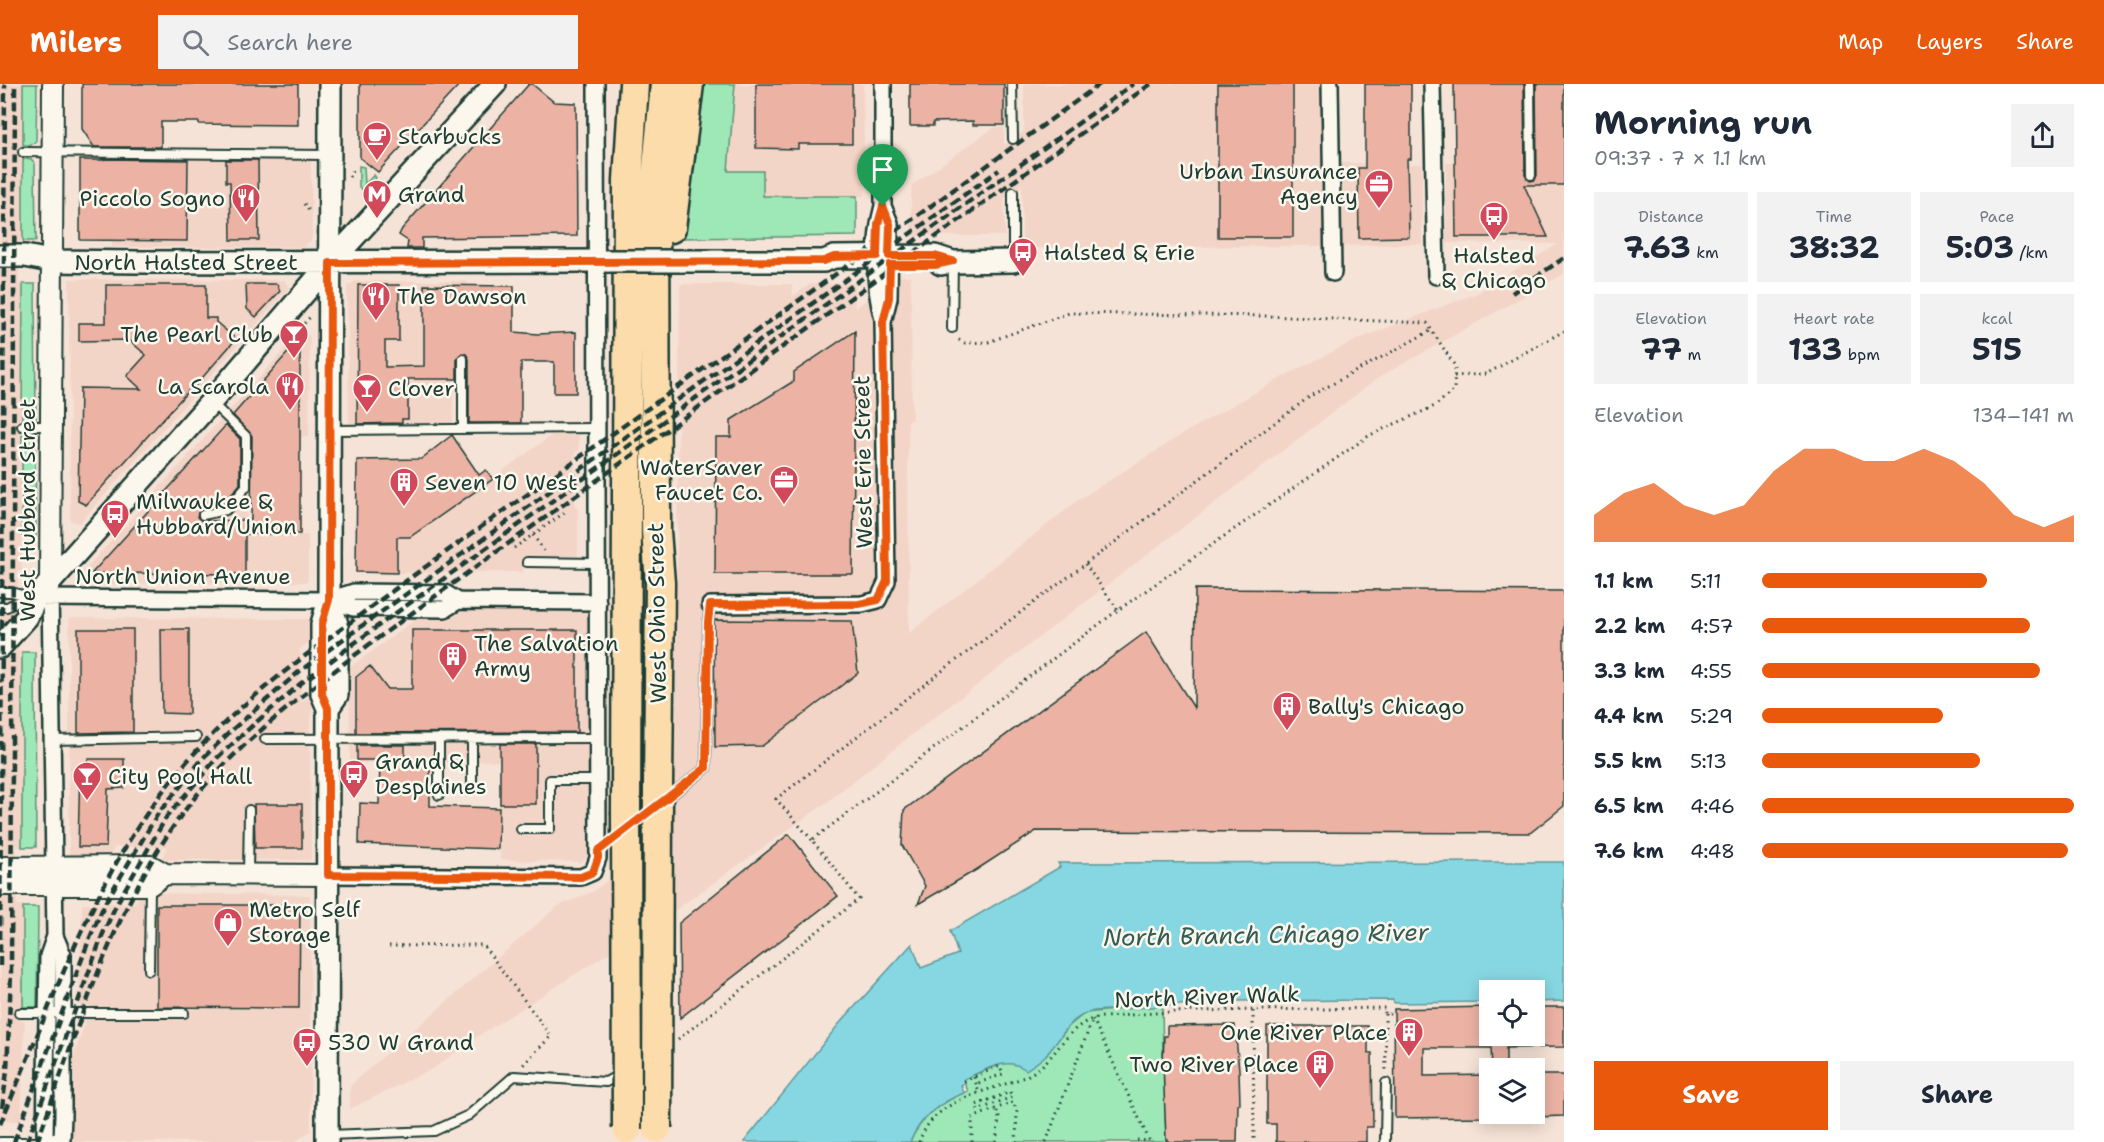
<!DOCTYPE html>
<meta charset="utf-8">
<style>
:root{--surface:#fff;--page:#f2f2f3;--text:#1f2937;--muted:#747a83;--accent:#ea580c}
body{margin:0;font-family:"Shantell Sans",sans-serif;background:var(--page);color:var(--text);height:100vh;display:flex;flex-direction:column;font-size:22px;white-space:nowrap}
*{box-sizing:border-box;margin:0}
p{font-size:20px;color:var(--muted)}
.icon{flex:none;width:33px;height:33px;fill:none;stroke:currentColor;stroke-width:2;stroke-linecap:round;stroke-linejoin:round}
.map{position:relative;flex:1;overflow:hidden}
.drawer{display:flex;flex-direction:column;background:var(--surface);width:540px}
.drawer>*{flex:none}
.tools{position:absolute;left:1479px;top:896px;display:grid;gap:12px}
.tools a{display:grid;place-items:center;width:66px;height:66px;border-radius:0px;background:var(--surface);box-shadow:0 3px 15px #0003;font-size:30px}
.pin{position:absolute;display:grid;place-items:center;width:51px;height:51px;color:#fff;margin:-62px -26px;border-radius:50% 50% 50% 0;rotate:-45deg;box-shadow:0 0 6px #0007}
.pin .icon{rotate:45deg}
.round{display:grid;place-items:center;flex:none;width:63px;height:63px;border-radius:0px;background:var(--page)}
.head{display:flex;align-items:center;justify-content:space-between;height:102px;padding:0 30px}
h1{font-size:33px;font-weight:700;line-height:45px}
.stats{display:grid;grid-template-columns:repeat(3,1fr);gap:9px;height:102px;padding:6px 30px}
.stats div{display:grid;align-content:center;border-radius:0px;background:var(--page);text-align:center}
.stats b{font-size:30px;font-weight:700}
.stats small{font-size:16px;font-weight:400}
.stats p{font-size:16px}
.chart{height:168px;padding:12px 30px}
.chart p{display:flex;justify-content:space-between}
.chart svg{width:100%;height:108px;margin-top:6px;fill:var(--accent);opacity:.7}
.button{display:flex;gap:12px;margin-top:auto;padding:12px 30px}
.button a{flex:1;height:69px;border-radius:0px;background:var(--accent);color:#fff;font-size:24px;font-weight:700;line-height:69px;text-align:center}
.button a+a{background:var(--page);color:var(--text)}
ul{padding:0 30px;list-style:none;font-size:20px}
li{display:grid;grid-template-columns:96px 72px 1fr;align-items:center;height:45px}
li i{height:15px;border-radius:8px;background:var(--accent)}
header{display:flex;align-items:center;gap:36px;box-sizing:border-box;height:84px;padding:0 30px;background:var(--accent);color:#fff}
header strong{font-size:28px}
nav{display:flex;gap:33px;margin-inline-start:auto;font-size:21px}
.search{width:420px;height:54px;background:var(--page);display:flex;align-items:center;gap:15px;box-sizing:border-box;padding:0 21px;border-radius:0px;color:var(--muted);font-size:22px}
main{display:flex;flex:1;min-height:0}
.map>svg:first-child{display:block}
.built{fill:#f3d5c8}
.green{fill:#9ee7b7;stroke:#5e9276;stroke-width:1.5}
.water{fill:#87d7e2;stroke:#5d999c;stroke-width:1.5}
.building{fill:#ecb3a5;stroke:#1f3d34;stroke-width:1.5}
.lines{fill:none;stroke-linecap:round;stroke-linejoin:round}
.service-casing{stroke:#1f3d34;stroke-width:12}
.minor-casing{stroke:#1f3d34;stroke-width:20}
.tertiary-casing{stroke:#1f3d34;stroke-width:24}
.secondary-casing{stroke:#1f3d34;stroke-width:26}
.motorway-casing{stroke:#1f3d34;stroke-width:33}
.path{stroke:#1f3d34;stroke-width:3;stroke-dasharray:1.5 4.5;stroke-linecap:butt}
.service{stroke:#fbf7ec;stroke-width:8}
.minor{stroke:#fbf7ec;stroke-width:15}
.tertiary{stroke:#fbf7ec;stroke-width:20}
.secondary{stroke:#fbf7ec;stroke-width:21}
.motorway{stroke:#fddcac;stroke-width:28}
.rail{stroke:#1f3d34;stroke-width:4.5;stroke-dasharray:9 4.5;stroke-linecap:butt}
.secondary-bridge-casing{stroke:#1f3d34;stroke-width:26;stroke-linecap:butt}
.motorway-bridge-casing{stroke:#1f3d34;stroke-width:33;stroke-linecap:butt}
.secondary-bridge{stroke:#fbf7ec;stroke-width:21}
.motorway-bridge{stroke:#fddcac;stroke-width:28}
.route-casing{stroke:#fff;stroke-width:12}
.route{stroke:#ea580c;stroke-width:8}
.labels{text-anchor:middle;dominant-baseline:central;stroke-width:5;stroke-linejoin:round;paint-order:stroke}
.poi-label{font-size:22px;fill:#1f3d34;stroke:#fbf7ec;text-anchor:start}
.street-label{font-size:22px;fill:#1f3d34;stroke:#fbf7ec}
.water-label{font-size:24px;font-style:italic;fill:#345c57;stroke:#fbf7ec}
</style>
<header>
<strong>Milers</strong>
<div class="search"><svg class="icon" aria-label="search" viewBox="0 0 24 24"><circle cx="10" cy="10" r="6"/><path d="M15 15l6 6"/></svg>Search here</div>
<nav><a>Map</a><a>Layers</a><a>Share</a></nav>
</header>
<main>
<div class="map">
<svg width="1564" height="1058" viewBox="0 0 1564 1058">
<rect width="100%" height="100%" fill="#f6e3d7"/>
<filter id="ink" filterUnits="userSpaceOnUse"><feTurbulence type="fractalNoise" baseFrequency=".0167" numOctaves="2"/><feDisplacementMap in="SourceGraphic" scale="12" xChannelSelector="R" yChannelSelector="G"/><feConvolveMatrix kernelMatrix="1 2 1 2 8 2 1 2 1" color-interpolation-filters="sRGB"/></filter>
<g filter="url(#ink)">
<path class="built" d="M0,0H23V157H20L19,199L23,200L22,487H18V568L22,565V763H17V821H23V923H19V936L25,937L21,1037H0Z
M735,0H863L865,112H763L728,87Z
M1024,0H1323V162L1022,164V102L1004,115L1005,152H911V102L993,44L1004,43V61L1024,47Z
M1530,0H1564V190L1378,294L917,647L826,719L674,827L477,953L434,984L350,1025V1002L358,994L558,822L592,808L612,793L674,735L680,200H792L793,212L810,200L855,199V224L900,192H911L912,336L908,337L909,549L1081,414L1191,345L1288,290L1358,255L1477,209L1558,160L1446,159V79H1530Z
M112,69L311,71L312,153L311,157L303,163H112Z
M1341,79L1422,80V160L1341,162Z
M69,195L285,196L289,204L80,439L70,437Z
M355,197H467V269L454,270L453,345L349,346L347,207V202Z
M301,247L307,250L310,254L309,353H246L247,451H308V498L90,501L81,490Z
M552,351H579V366L575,369V422L578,425V472H528L523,475V488L397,489V453H410Z
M431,524L590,525V766L588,774L580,778L500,776L499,677L350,679L349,584Z
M69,534L313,535L314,555L300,565L301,619L314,610L310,644L311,776H161L167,763H115L108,775H69Z
M141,809L310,811L311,1047L294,1058H43L91,922H79L82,820L135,819Z"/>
<path class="green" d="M23,0H37L36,57L31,61H23Z
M700,0H735L728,87H763V112H857V152L680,154Z
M23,75H31L35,79L36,157H23Z
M359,82L364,83L365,100L374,91L376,94L364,107L359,103Z
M23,200H35L36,335H22Z
M22,351H35L36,452H22Z
M22,568H35L36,763H22Z
M23,823H38L37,923H23Z
M1162,921L1163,974H1164L1166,1056H1168V1058H910C921,1032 943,1017 968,1007L963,995L1002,980L1012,978L1019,981L1047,970L1069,942L1085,929Z"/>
<path class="water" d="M1564,778V917L1535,918L1534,906H1490L1489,918L1394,919L1393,916L1235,917L1094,927C1067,933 1063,954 1046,971C1040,977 1033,981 1026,986C1006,971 984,987 964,995L965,999L961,1001L964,1009C940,1018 920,1034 910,1058H744L839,940L912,860L921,884L958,870L950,847L1060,783L1058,779Z"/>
<path class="building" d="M82,0H298V41L199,40V38H161V63H94L82,45Z
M360,0H460L378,88L360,74Z
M529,0H532L554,18L576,19L577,152L422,154V164H407L408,157L399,151L402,145Z
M756,0H852V60H798V65L756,64Z
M910,0H1004V41H973V37L933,38V42H910Z
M1218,0H1293V153H1218Z
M1365,0H1411V75H1407L1409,153L1359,154L1358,84H1365Z
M1454,0H1524L1525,91L1530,97L1535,96L1537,91L1536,0H1564V101H1524L1548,153H1456Z
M102,75L188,76L187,157L80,156V76H103Z
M226,76H258L259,156H231L230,98H226Z
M246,200H277L280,207L256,233L247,225Z
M106,201H206V234H216V238L236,255L189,309L188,307L86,421L78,417L80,304L141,305L127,292L146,271L129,256L79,257V239H106Z
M358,201H399V257H385V283L424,282V201L514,202V248L538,250L576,248V309H554V278H521V339H469V275L466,270L462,269L457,274V295H408V335H402V339L357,340Z
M855,247L853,490H715L716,353H731V336L794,297V288Z
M300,255V450H282L278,446L272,450H245V490L92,489L226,341L240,355V400L223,421L201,425L198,429L197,433L202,437L251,436L252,352L233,331Z
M452,351L479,391L486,386L493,395L410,453H397V489L356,488L357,376L421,375Z
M1195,505L1564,507V722L1530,749L1036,747L976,786L918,820L925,802L902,761L904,726L1146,548L1194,624Z
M714,536L852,537L858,589L762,662L715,663Z
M78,545H133V648L78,649Z
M161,545H189V630L162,629Z
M412,546H577V648L356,649V593L370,582L387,605H412Z
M500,660H536V720H500Z
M357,661H405V680L430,681V722L499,724L498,765L359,760L360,719L379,720L380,676H357Z
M88,675H124V704L108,705L106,763H78L80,682H87Z
M254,720H302V764H255Z
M789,750L838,812L680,934L679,839Z
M157,821H300L299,924L157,923Z
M1490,923V951H1534V923H1564V963L1506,964V984H1492L1491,964H1424V992L1490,991V1033L1395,1034L1394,925Z
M1235,941L1239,986L1240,1020H1238L1237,1058H1168V1056H1166L1163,979L1164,952H1167V942Z
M1267,942H1368V969H1372L1373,1043H1366V1058H1276V1040H1267Z
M1534,991H1564V1032L1534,1033Z"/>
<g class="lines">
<g class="service-casing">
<path id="service" d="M1012,0L1013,55
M1530,0L1531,91
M23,68L329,71
M1013,108V176
M952,244L953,179
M463,275V345
M22,342H50
M331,346L597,344
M203,431L226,426L246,403V352L212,319
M527,478L598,479
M0,508H11L34,514
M0,523H7L27,513
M265,655L598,654
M52,656L196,653
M472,702V654
M439,711V654
M666,715L706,684L708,538L710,521
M521,745H550V696H598
M248,789L249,726
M149,886L150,802
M19,929H184
M328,1051L434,1047L469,1031L514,992L606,998L620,990
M0,1058H42
M1385,1058L1386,999"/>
</g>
<g class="minor-casing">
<path id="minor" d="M1330,0L1333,189
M1432,0L1436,192
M883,235C873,202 874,155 883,122V0
M36,514L329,516L354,508L445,509L458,517L598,518
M329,516L353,524L445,525L458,517
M710,521L862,520L878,516L887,497L883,238L889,214L890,139L883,122
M328,791L581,793L593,788L598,774L596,0
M46,1058L45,1054L48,872L55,852L50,505
M53,1058L62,1055L63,1032V871L55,852"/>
</g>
<g class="tertiary-casing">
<path id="tertiary" d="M50,500L53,0
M0,783L151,782L165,790L328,791
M0,801H150L165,790"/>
</g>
<g class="secondary-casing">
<path id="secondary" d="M0,172H25L51,177L138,178L609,177
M680,177H824L834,173L935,172L953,178
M941,180L953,178L1013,177
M0,563L27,533L36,514L211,318L330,179L495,0
M328,624L337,611V540L329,516
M327,1058L328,624L322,610V540L329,516L330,0"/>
</g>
<g class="motorway-casing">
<path id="motorway" d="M671,144L689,0
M658,702L660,499L656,447L655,104L665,0
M626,728L628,96L634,0"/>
</g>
<path class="path" d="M349,93L355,84
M304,120L310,128
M296,248L312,231
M1454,292L1486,290L1564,247
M533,451L544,467
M514,464L567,427
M1085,480L1118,526
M812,756L776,715L942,587L1312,311L1432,246
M389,862L483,861L551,952L523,981
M1253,927L1254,1058
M1385,930L1386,988
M1093,935L1150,1058
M678,955L859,815L812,756L1118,526L1370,351L1435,322L1454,306L1455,282L1427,239L1265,232L1069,229L988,258L965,259L955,254
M974,993L979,1009
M964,997L1000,982L1003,990L976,1000
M1010,1008L1012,1013L978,1026L976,1021Z
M1137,1056L1149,1057
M919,1058C934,1014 985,1009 1022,994C1055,981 1061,948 1090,936C1099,932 1111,933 1121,932C1147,929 1172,928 1198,927C1260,926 1323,925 1385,924V930H1394
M972,1058V1034L1013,1018L1017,1027L1016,1058
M996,1058L999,1034L996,1025
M1046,1058L1092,937"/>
<use href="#service" class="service"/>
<use href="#minor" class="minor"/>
<use href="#tertiary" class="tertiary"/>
<use href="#secondary" class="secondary"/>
<use href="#motorway" class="motorway"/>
<path class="rail" d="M1512,209L1564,174
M0,882L5,0
M2,1024L7,987L11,890L15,0
M0,1040C53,920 93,790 178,688C226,630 288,584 348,540C408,495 469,451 531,408C721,272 911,137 1100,0
M14,1058L89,856L105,819L157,731L204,673L233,645L300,587L342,556L999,86
M27,1058L102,852L117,819L167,732L218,673L252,642L300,600L364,552L1133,0
M37,1058C78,946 109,832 180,733C224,671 288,623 347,577C413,528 479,480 546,433C748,288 948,143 1151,0"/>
<g class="secondary-bridge-casing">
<path id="secondary-bridge" d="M609,177H680"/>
</g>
<g class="motorway-bridge-casing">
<path id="motorway-bridge" d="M626,728L627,1045
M657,1044L658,702"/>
</g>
<use href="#secondary-bridge" class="secondary-bridge"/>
<use href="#motorway-bridge" class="motorway-bridge"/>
</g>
</g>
<g class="lines" filter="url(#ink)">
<g class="route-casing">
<path id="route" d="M883,122L890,140L889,172H935L953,177L935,181H890L889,214L883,238L887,497L878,516L859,520L710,521L708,538L706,684L598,767V774L593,788L581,793L328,791V624L322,610V540L329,516L330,179L824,177L834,173L877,172L878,140Z"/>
</g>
<use href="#route" class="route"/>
</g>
<defs>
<g id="cafe-pin" transform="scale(1.5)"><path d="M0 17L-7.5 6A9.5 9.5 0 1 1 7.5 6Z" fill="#d1495b" stroke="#fbf7ec"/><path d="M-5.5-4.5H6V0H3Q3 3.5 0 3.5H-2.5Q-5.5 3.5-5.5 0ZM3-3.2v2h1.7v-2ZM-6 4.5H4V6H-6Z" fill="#fff"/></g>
<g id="office-pin" transform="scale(1.5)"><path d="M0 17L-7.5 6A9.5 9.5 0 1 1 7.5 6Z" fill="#d1495b" stroke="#fbf7ec"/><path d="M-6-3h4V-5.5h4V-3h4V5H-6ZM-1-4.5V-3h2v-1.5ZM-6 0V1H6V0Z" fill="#fff"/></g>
<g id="metro-pin" transform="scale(1.5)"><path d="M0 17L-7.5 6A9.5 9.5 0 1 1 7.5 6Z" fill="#d1495b" stroke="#fbf7ec"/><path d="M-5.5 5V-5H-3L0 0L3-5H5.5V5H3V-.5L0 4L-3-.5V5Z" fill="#fff"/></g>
<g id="restaurant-pin" transform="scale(1.5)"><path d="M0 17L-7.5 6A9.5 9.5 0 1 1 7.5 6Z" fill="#d1495b" stroke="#fbf7ec"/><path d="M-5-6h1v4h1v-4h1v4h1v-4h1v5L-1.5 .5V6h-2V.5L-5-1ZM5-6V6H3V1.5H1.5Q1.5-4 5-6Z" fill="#fff"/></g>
<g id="bus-pin" transform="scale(1.5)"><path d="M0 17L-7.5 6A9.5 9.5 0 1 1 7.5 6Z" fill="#d1495b" stroke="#fbf7ec"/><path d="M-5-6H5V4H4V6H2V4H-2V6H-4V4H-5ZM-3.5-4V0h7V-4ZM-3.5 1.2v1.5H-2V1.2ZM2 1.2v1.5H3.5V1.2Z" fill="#fff"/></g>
<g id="bar-pin" transform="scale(1.5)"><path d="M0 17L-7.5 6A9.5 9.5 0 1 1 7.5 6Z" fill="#d1495b" stroke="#fbf7ec"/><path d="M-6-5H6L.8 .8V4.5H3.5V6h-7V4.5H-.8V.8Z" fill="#fff"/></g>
<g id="building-pin" transform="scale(1.5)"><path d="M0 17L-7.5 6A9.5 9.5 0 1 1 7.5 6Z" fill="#d1495b" stroke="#fbf7ec"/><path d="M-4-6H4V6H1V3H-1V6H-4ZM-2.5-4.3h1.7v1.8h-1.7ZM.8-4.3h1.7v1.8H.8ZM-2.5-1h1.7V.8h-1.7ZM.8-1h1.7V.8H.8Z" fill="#fff"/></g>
<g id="shop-pin" transform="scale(1.5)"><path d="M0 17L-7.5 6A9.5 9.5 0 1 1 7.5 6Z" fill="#d1495b" stroke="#fbf7ec"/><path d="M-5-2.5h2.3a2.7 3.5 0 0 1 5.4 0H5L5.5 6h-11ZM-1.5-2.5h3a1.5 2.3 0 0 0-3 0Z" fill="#fff"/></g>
</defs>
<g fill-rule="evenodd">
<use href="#cafe-pin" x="377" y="52"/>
<use href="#office-pin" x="1379" y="100"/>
<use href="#metro-pin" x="377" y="110"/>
<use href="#restaurant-pin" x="246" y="114"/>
<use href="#bus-pin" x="1494" y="132"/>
<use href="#bus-pin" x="1023" y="168"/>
<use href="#restaurant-pin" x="376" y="212"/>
<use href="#bar-pin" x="294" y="250"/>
<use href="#restaurant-pin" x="290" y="302"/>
<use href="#bar-pin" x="367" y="304"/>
<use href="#office-pin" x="784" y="396"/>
<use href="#building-pin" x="404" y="398"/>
<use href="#bus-pin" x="115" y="430"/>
<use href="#building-pin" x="453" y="572"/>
<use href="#building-pin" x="1287" y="622"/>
<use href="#bus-pin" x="354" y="690"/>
<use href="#bar-pin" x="87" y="692"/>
<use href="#shop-pin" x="228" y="838"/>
<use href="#building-pin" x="1409" y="948"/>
<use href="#bus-pin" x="307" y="958"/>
<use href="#building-pin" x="1320" y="980"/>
</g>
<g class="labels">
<g class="poi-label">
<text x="398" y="52">Starbucks</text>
<text x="1358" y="87" text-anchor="end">Urban Insurance<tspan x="1358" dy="25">Agency</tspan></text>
<text x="398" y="110">Grand</text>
<text x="225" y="114" text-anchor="end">Piccolo Sogno</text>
<text x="1044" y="168">Halsted &amp; Erie</text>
<text x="1494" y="171" text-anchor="middle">Halsted<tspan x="1494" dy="25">&amp; Chicago</tspan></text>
<text x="397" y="212">The Dawson</text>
<text x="273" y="250" text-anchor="end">The Pearl Club</text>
<text x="269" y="302" text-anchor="end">La Scarola</text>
<text x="388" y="304">Clover</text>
<text x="763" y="383" text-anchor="end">WaterSaver<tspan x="763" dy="25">Faucet Co.</tspan></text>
<text x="425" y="398">Seven 10 West</text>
<text x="136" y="417">Milwaukee &amp;<tspan x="136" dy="25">Hubbard/Union</tspan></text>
<text x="474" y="559">The Salvation<tspan x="474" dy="25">Army</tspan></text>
<text x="1308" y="622">Bally's Chicago</text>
<text x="375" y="677">Grand &amp;<tspan x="375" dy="25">Desplaines</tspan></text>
<text x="108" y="692">City Pool Hall</text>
<text x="249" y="825">Metro Self<tspan x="249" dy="25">Storage</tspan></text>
<text x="1388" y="948" text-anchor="end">One River Place</text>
<text x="328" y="958">530 W Grand</text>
<text x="1299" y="980" text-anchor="end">Two River Place</text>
</g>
<g class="street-label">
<text x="186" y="178">North Halsted Street</text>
<text transform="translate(863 378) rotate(-91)">West Erie Street</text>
<text transform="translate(27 426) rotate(-90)">West Hubbard Street</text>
<text x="183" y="492">North Union Avenue</text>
<text transform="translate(657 529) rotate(-91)">West Ohio Street</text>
<text transform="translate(1207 913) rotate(-2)">North River Walk</text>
</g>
<g class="water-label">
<text transform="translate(1266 851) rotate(-1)">North Branch Chicago River</text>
</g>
</g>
</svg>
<div class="tools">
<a><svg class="icon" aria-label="locate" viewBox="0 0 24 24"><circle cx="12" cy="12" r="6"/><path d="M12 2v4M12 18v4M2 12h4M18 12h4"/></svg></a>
<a><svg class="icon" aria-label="layers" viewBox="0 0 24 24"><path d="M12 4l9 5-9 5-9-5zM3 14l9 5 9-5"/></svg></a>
</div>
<div class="pin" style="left:883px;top:122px;background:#1e9e55"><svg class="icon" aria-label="arrive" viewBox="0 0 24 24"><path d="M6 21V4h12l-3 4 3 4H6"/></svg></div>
</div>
<section class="drawer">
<div class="head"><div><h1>Morning run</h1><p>09:37 · 7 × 1.1 km</p></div><a class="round"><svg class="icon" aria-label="share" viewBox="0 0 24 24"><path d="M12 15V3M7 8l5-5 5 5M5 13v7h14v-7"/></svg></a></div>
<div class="stats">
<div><p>Distance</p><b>7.63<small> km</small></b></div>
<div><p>Time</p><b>38:32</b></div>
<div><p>Pace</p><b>5:03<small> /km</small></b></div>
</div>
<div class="stats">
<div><p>Elevation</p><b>77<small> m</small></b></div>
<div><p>Heart rate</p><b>133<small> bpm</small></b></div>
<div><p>kcal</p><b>515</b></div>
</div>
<div class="chart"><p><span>Elevation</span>134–141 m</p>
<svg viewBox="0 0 160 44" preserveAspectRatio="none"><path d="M0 44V33L10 24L20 20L30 29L40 33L50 29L60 15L70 6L80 6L90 11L100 11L110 6L120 11L130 20L140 33L150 38L160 33V44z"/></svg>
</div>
<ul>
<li><b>1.1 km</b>5:11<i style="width:72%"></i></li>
<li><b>2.2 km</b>4:57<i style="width:86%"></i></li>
<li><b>3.3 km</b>4:55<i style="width:89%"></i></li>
<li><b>4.4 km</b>5:29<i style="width:58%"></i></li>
<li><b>5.5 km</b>5:13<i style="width:70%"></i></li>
<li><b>6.5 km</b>4:46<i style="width:100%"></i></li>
<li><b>7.6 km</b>4:48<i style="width:98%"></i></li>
</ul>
<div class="button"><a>Save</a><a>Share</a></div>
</section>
</main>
